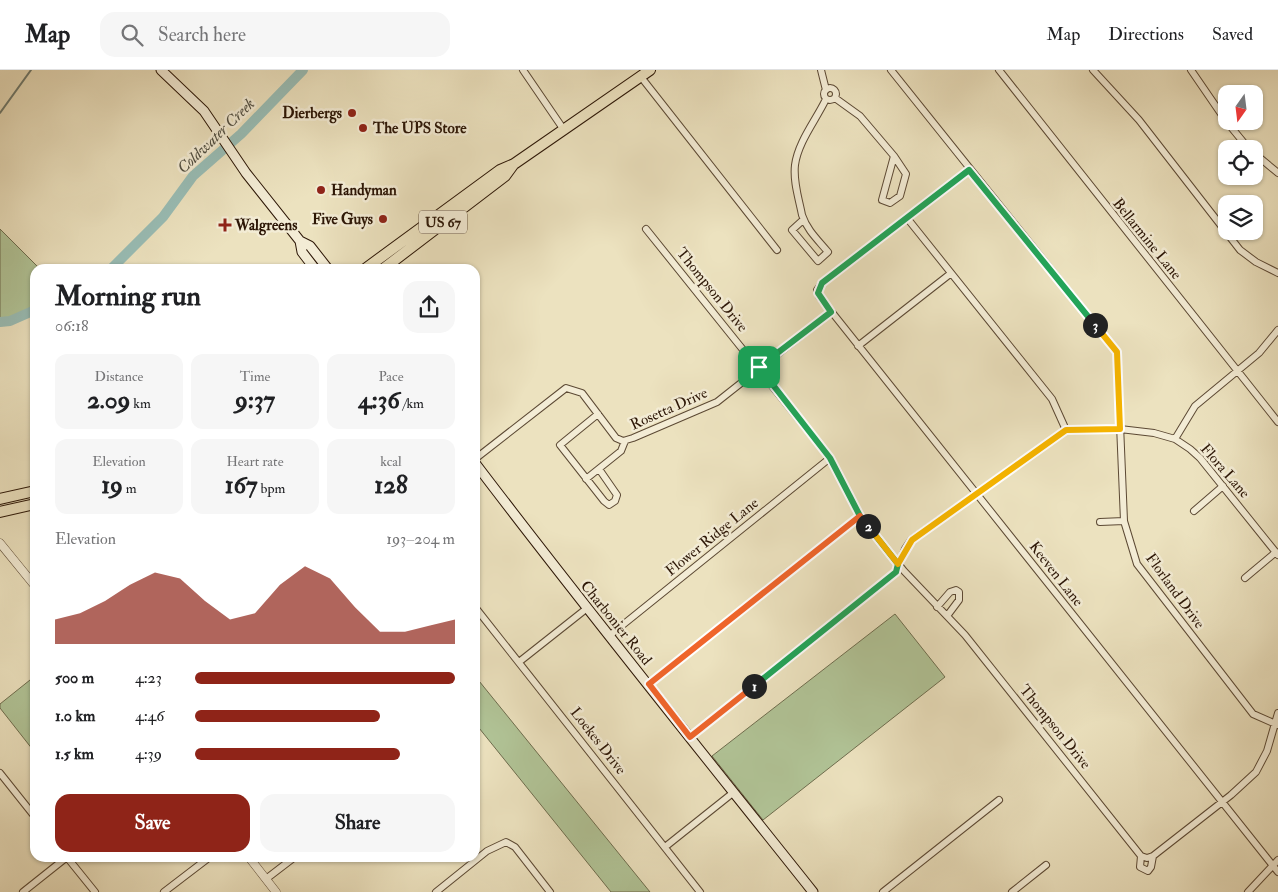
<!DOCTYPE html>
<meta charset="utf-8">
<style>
:root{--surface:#fff;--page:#f6f6f6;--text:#202124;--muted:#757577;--line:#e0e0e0;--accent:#8f2418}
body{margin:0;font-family:"IM FELL Double Pica",serif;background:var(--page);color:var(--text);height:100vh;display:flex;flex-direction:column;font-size:19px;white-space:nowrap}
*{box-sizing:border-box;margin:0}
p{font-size:16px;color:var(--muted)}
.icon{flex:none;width:28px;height:28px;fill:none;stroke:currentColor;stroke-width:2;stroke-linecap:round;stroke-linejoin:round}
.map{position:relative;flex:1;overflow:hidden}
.panel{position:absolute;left:30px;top:194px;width:450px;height:598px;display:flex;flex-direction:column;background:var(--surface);border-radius:15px;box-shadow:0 1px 4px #0004}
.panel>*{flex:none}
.needle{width:32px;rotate:194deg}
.controls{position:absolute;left:1218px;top:15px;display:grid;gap:10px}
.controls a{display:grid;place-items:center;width:45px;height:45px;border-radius:10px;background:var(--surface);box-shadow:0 1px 4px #0004;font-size:25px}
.pin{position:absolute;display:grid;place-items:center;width:42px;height:42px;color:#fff;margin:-21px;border-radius:10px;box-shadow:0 2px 8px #0006}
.km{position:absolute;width:25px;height:25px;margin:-12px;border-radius:50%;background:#222;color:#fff;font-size:14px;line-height:25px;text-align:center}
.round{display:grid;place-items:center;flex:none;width:52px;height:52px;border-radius:15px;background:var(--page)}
.head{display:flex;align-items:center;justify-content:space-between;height:85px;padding:0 25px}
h1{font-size:28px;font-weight:700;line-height:38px}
.figures{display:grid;grid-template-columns:repeat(3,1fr);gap:8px;height:85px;padding:5px 25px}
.figures div{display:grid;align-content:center;border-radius:12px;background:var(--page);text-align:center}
.figures b{font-size:25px;font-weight:700}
.figures small{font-size:14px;font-weight:400}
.figures p{font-size:14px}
.chart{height:140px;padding:10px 25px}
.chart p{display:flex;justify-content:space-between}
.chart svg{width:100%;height:90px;margin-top:5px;fill:var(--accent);opacity:.7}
.action{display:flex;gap:10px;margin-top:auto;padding:10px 25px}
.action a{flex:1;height:58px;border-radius:15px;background:var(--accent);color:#fff;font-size:20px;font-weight:700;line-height:58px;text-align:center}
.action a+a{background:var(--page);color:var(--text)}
ul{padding:0 25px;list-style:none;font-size:16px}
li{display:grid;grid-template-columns:80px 60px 1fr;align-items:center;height:38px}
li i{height:12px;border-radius:6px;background:var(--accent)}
header{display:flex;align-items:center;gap:30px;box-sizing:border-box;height:70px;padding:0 25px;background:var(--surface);border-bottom:1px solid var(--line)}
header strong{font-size:24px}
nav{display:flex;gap:28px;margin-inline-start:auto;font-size:18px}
.search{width:350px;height:45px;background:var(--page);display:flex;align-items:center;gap:12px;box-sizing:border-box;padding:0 18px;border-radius:15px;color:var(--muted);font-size:19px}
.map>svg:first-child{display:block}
.green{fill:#b1c497;stroke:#6e6d4e}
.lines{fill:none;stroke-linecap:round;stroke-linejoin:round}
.stream{stroke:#6d7a6f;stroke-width:2}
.river{stroke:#99bdb5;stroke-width:10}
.minor-casing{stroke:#5c4934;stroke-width:8}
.tertiary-casing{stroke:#5c4934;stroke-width:9}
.secondary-casing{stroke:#2c1606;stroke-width:11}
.primary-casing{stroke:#2c1606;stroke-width:12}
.minor{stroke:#f3ecd5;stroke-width:6}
.tertiary{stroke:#f3ecd5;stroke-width:8}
.secondary{stroke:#f3ecd5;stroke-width:9}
.primary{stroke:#ece2bf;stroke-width:10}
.split-1-casing{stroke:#fff;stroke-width:10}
.split-2-casing{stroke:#fff;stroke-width:10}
.split-3-casing{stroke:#fff;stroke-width:10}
.split-4-casing{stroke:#fff;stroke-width:10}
.split-1{stroke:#22a559;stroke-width:6}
.split-2{stroke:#f0652b;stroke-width:6}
.split-3{stroke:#f5b400;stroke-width:6}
.split-4{stroke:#22a559;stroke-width:6}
.poi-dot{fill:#8f2418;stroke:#f3ecd5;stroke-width:2}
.labels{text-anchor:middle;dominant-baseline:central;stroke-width:5;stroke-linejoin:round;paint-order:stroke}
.shield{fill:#f3ecd5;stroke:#685644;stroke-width:1}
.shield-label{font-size:14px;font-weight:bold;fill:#2c1606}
.poi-label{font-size:15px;font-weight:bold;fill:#2c1606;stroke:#f3ecd5;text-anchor:start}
.street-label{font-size:15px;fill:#2c1606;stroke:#f3ecd5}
.water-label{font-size:16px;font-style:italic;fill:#525043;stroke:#f3ecd5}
</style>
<header>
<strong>Map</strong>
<div class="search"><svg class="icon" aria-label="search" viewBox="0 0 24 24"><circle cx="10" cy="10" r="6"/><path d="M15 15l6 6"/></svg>Search here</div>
<nav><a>Map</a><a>Directions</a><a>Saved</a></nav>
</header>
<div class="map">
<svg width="1278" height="822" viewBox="0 0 1278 822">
<rect width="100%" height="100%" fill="#ece2bf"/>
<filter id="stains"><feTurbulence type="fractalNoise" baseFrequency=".004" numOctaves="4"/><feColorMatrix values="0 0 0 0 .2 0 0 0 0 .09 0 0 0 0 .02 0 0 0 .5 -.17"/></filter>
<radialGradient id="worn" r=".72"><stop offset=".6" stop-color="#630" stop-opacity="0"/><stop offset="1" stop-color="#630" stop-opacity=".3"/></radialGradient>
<path class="green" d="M0,159L40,199H35V240L10,251L0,252Z
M895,544L945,607L763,750L712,686Z
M35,606V678L33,680L0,638V634Z
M475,606L650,822H611L475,653Z"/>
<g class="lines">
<path class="stream" d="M0,43L31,0
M111,199H112"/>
<path class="river" d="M111,199L163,147L193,106L241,64L303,0
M0,252L10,251L35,240"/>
<g class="minor-casing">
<path id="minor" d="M523,0L564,60
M821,0L826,20
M891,0L1117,282L1124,451L1137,494L1253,644L1278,655
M999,0L1278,352
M1093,0L1139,50L1240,180L1256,192L1278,203
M1191,0L1226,51
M641,7L777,180
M824 24a6 6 0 1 1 12 0a6 6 0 1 1-12 0Z
M835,28L860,46L894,86L882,130L890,133L900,126L906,104L894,86
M1226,51L1249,79
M1254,83L1278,103
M969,100L822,213L817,220L819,226L1278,802
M907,148L1052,329L1066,360
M803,150L792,160L818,191L828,182C818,170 807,160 802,145C799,129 793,112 795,95C798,72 816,50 826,29
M646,159L830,388L860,446L904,501L965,565L1141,786L1147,788L1153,786L1231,725L1256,702L1267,681L1278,643
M858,276L950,204
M598,344L560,375L604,431L609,435L615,431L617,425L599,399
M1175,369L1195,336L1259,283L1278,260
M475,389L566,318L582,323L616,368L623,371L633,368L717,332L831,242
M586,409L621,381L625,371
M1194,441L1223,416
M1100,452L1124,451
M1245,508L1276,482
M475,537L700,822
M937,537L950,522L956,520L959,522V530L947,546
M609,566L830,388
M519,592L586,539
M649,614L860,446
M690,667L896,502L905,479L911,470L1066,360L1120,359L1154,363L1175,369L1190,379L1200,388L1278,485
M0,703L35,747
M665,777L734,722
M66,786L95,822
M1141,786L1140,797L1148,801L1151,797L1153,786
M266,809L296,786
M23,822L67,787
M164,822L211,786
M436,822L487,781L506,772L515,777L550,822
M883,822L999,730
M1012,822L1046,795
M1248,822L1278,790"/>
</g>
<g class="tertiary-casing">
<path id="tertiary" d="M0,473L35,516
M248,786L276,822"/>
</g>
<g class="secondary-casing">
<path id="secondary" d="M161,0L204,41L246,103L300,171L310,176L328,199
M300,171L302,182L315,199
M475,393C585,538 700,680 813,822"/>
</g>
<g class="primary-casing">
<path id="primary" d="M365,199L500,100L514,94L650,0
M383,199L505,106L513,95
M0,429L35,421
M0,442L35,434"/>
</g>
<use href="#minor" class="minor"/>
<use href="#tertiary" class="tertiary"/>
<use href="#secondary" class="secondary"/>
<use href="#primary" class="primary"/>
</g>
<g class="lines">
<g class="split-1-casing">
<path id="split-1" d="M754,616L896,502L898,494L860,446L830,388L759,297"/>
</g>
<g class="split-2-casing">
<path id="split-2" d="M754,616L690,667L649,614L860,446L868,456"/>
</g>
<g class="split-3-casing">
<path id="split-3" d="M868,456L898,494L912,470L1066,360L1120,359L1117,282L1095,255"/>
</g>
<g class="split-4-casing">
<path id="split-4" d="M759,297L831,242L818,223L822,213L969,100L1095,255"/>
</g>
<use href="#split-1" class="split-1"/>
<use href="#split-2" class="split-2"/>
<use href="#split-3" class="split-3"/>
<use href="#split-4" class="split-4"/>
</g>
<g class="poi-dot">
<circle cx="352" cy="43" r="5"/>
<circle cx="363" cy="58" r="5"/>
<circle cx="321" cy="120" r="5"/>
<circle cx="383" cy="149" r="5"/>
<path d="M222.5 147.5h5v5h5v5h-5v5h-5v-5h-5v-5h5z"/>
</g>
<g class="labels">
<rect class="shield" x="419" y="140.5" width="48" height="23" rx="4"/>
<g class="shield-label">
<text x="443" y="152">US 67</text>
</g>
<g class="poi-label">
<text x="342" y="43" text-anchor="end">Dierbergs</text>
<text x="373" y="58">The UPS Store</text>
<text x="331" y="120">Handyman</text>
<text x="373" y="149" text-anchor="end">Five Guys</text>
<text x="235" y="155">Walgreens</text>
</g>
<g class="street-label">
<text transform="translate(1147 169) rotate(51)">Bellarmine Lane</text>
<text transform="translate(712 220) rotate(51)">Thompson Drive</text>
<text transform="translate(669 339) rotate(-24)">Rosetta Drive</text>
<text transform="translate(1225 401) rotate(49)">Flora Lane</text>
<text transform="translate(712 467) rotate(-39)">Flower Ridge Lane</text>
<text transform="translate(1056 504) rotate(52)">Keeven Lane</text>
<text transform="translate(1175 521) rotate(54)">Florland Drive</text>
<text transform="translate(616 553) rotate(51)">Charbonier Road</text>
<text transform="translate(1055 657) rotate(51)">Thompson Drive</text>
<text transform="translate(598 671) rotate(52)">Loekes Drive</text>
</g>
<g class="water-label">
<text transform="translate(216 66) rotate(-44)">Coldwater Creek</text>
</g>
</g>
<rect width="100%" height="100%" filter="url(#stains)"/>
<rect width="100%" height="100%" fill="url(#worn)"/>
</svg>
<div class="controls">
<a><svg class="needle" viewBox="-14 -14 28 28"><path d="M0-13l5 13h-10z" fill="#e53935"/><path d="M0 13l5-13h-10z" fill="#757577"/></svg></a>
<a><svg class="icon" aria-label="locate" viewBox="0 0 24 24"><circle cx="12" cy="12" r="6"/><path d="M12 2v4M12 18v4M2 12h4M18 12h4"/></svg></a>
<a><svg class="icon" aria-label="layers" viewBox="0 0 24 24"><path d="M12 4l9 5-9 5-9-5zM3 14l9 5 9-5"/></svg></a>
</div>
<div class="pin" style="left:759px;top:297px;background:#1e9e55"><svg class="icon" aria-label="arrive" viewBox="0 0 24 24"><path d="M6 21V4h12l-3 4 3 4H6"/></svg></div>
<b class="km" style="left:754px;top:616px">1</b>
<b class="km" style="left:868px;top:456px">2</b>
<b class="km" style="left:1095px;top:255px">3</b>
<section class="panel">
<div class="head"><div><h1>Morning run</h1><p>06:18</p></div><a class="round"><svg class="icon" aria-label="share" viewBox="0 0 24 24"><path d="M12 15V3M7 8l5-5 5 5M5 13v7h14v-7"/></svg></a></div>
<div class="figures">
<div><p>Distance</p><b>2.09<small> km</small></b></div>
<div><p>Time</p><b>9:37</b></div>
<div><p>Pace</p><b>4:36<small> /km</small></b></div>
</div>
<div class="figures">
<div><p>Elevation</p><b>19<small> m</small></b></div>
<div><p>Heart rate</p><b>167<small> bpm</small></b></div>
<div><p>kcal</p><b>128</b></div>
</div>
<div class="chart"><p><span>Elevation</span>193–204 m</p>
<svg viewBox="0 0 160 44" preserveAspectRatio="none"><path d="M0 44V32L10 29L20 23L30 15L40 9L50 12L60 23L70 32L80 29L90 15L100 6L110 12L120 26L130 38L140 38L150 35L160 32V44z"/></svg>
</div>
<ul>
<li><b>500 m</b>4:23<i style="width:100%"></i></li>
<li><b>1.0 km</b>4:46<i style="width:71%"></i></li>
<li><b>1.5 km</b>4:39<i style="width:79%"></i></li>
</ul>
<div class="action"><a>Save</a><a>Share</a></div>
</section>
</div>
